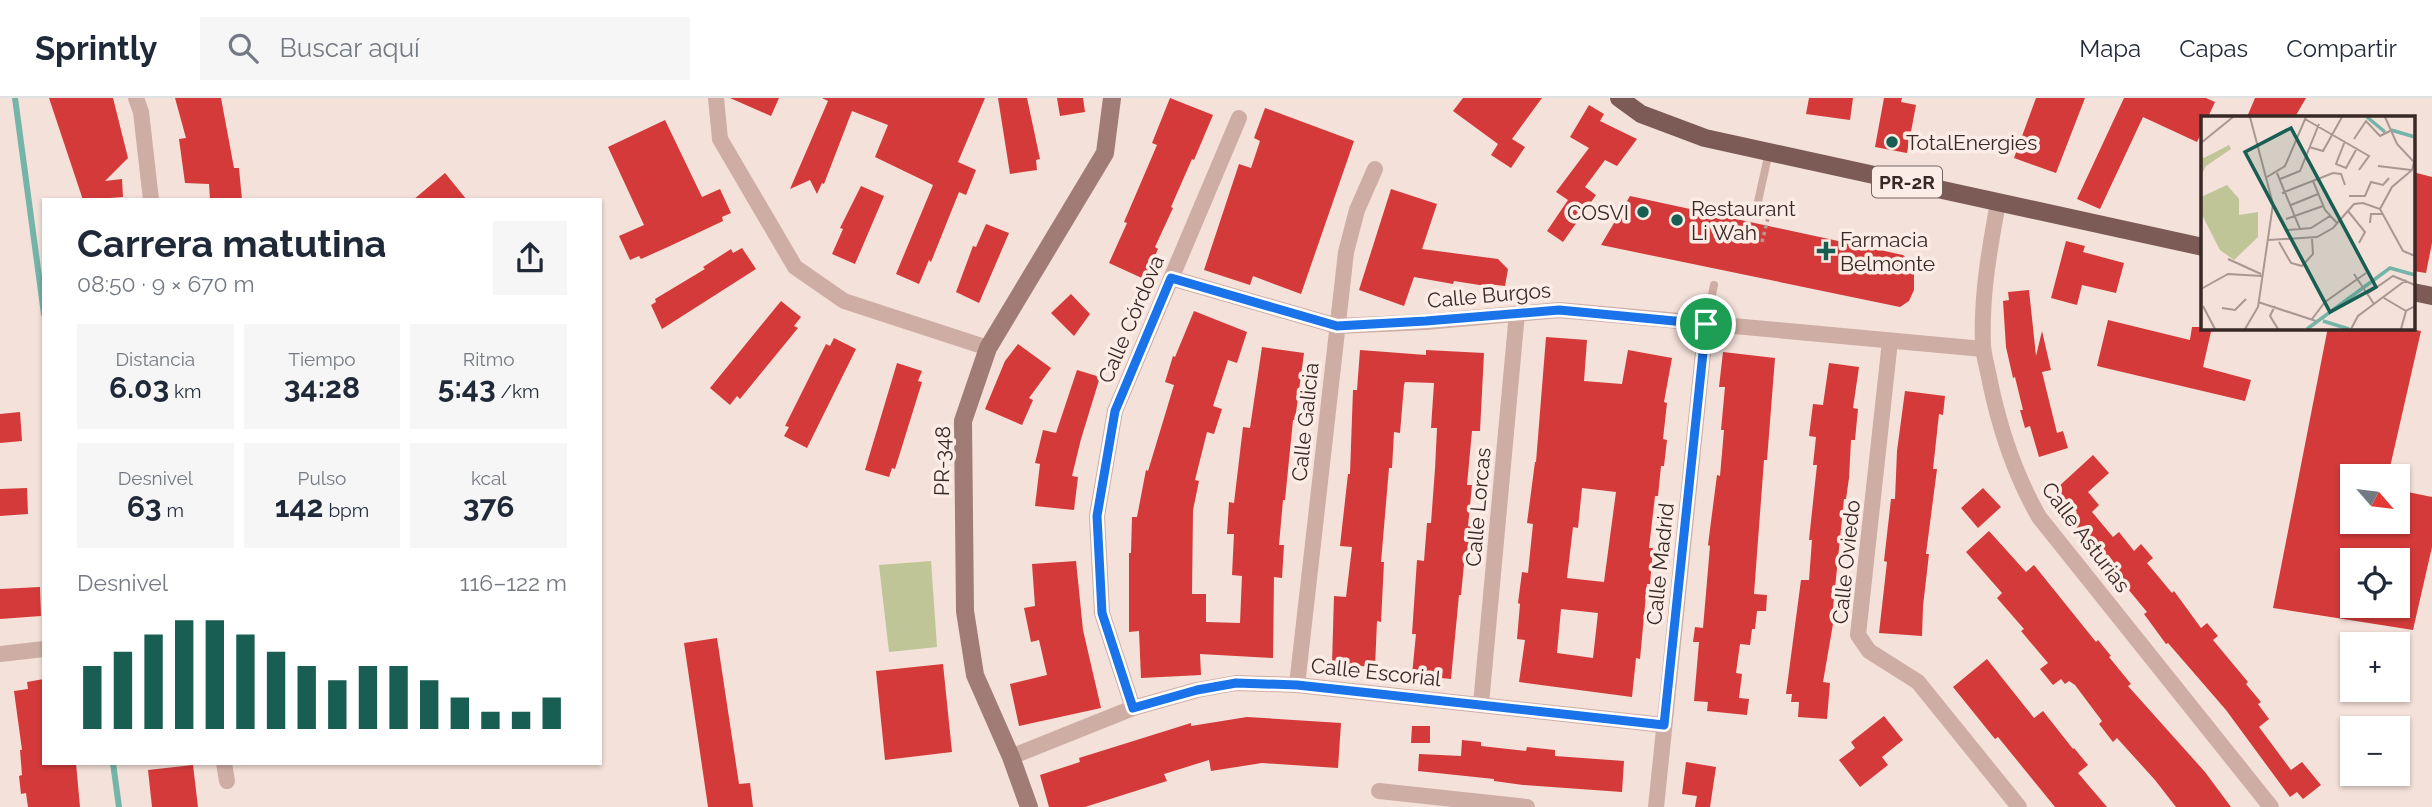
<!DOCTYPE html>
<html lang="es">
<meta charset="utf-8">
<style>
:root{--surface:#fff;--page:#f6f6f7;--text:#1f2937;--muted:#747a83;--line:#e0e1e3;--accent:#185e52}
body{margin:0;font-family:Raleway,sans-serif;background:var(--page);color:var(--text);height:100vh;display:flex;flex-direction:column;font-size:26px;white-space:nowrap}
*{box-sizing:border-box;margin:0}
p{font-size:23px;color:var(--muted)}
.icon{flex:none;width:38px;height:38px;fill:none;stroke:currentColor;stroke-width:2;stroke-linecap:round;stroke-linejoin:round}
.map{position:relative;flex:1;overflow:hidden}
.sheet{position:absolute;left:42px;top:100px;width:560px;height:567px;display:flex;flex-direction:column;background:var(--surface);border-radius:0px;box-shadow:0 2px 5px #0004}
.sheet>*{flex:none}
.needle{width:46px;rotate:118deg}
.controls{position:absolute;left:2340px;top:366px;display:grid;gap:14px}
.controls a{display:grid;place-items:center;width:70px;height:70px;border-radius:0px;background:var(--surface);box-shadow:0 2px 5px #0004;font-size:35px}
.pin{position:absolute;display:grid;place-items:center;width:60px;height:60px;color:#fff;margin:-30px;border:4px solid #fff;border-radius:50%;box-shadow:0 2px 7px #0007}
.round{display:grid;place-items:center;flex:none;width:74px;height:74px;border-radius:0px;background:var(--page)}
.headline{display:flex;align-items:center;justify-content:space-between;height:119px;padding:0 35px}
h1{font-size:38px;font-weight:700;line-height:52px}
.stats{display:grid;grid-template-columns:repeat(3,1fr);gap:10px;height:119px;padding:7px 35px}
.stats div{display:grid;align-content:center;border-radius:0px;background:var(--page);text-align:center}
.stats b{font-size:30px;font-weight:700}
.stats small{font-size:19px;font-weight:400}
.stats p{font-size:19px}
.chart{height:196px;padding:14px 35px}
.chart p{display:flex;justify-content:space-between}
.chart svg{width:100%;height:126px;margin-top:7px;stroke:var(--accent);stroke-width:6}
header{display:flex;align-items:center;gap:42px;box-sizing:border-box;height:98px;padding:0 35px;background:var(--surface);border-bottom:2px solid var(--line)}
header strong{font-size:33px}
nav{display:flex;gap:38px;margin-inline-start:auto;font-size:24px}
.search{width:490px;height:63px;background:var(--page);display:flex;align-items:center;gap:18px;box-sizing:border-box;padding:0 24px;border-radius:0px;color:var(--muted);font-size:26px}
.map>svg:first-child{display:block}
.green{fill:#c0c598}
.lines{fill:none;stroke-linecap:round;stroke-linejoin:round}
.stream{stroke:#75b4a8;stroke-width:6}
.building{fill:#d33a39;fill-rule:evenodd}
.path{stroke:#ba978e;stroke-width:3.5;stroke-dasharray:3.5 3.5;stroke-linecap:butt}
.lane{stroke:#ceada4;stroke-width:8}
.street{stroke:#ceada4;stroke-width:16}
.secondary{stroke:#a17b75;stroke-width:18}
.primary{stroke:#7c5a56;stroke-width:18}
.route-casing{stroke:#fff;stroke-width:14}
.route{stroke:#1a73e8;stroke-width:9}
.poi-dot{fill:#185e52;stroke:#fbede6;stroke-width:2.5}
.labels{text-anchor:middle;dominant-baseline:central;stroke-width:7;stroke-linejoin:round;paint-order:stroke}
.shield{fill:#fbede6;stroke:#726360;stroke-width:2}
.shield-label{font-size:19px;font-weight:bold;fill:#382826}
.poi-label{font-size:21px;fill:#382826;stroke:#fbede6;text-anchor:start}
.street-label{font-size:21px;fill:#382826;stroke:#fbede6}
.inset-river{fill:none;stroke:#75b4a8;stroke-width:3.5}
.inset-road{fill:none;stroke:#a99791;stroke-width:2}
.view{fill:#185e52;fill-opacity:0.15;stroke:#185e52;stroke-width:3.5}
.inset-edge{fill:none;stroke:#382826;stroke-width:3.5}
</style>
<header>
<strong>Sprintly</strong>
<div class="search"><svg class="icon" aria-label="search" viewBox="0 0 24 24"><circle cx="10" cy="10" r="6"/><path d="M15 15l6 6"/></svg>Buscar aquí</div>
<nav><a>Mapa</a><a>Capas</a><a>Compartir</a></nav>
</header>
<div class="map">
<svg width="2432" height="709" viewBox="0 0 2432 709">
<rect width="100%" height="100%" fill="#f4e1d9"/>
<path class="green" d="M931,463L937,549L889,554L879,467Z"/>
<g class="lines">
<path class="stream" d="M15,0L44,216
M113,665L119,709"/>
</g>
<path class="building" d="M49,0H113L128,60L105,83L122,81L123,99L110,100V102H83Z
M175,0H221L234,70H239L242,102H210L209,86L185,85L179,41L186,40Z
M730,0H779L771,18Z
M822,0H985L958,64L976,72L966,97L959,94L931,164L929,162L919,186L896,176L933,87L875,59L888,27L852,13L824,86L822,85L817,96L810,82L790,91L828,3Z
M998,0H1027L1040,61L1036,62L1037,72L1010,76Z
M1057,0H1083L1085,14L1060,18Z
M1170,0L1213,17L1194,62L1192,61L1171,109L1173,110L1155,149L1158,151L1144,181L1109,165L1127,125L1124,124L1157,47L1152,45Z
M1463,0H1542L1512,41L1525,49L1511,70L1491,57L1498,46L1453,13Z
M1809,0H1853L1850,22L1806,16Z
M1884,0H1902L1901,4L1916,7L1907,55L1875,49Z
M2036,0H2085L2056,75L2014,60Z
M2124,0H2206L2215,4L2208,19H2203V31L2197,44L2143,19L2100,111L2077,101Z
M2255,0H2306L2295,19H2247Z
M1589,7L1604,16L1600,23L1637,41L1617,68L1605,62L1585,89L1596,97L1563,144L1547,133L1568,102L1556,94L1589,50L1570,39Z
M1265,10L1354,43L1301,196L1253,178L1250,187L1204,172L1239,66L1251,70L1260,43L1254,40Z
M665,22L702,99L720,91L731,115L722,119L723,123L670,148L641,161L639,158L630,162L619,138L644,127L608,49Z
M2413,74L2432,79V145L2426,175L2413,173Z
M445,75L467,102H413Z
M861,88L884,98L855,166L832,156L843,131L840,130Z
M1391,91L1437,106L1422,151L1498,161L1508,171L1505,188L1487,186L1486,188L1454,183L1453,186L1414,179L1404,208L1359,192Z
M1630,98L1903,157L1911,163L1914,174V192L1909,203L1900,209L1601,147Z
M986,126L1009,135L979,205L956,194L973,148L976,149Z
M2066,143L2085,148L2083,154L2124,165L2116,195L2082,187L2077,207L2051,200Z
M742,150L756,171L662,231L651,207L656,204L655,201L705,171L703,169L731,151L733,155Z
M2029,192L2036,258L2042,233L2051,272L2042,274L2057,335L2063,333L2068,350L2039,359L2030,328L2025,330L2020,312H2023L2015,279L2013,280L2006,249L2003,203L2009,202L2008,194Z
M1071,196L1090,216L1074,238L1051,215Z
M781,203L801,219L794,228L798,230L740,301L737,298L730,307L710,290Z
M1194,213L1247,234L1237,265L1228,262L1213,308L1222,311L1214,336L1207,334L1195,382L1199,383L1193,412L1192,496H1206V524L1240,525L1242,478L1232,477L1234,436H1227L1229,404L1234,405L1243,329L1250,330L1262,249L1304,255L1295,322H1293L1285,402H1283L1279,447H1284L1282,480L1274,479L1273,560L1200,556L1201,577L1141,580L1139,533L1129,534V455H1131L1132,419H1137L1146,372L1148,373L1174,287L1165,284L1173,258L1175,259Z
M2108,222L2190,242L2192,229H2212L2203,269L2251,282L2245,303L2097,268Z
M2328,229H2401L2421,233L2388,378H2352V424H2398V392L2432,399V449L2413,532L2273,510ZM2352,462H2398V508H2352Z
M1546,239L1587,242L1584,283L1622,286L1628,252L1672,260L1664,304L1667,305L1663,341L1667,342L1664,368H1661L1658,398H1655L1649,450H1653L1650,486H1647L1640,561L1636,560L1632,599L1519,584L1525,542L1517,541L1520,506L1518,505L1522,474L1528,475L1533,426L1527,425L1535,364H1536ZM1582,390L1616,394L1604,484L1567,480L1573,429L1578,430ZM1561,511L1598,515L1593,560L1557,555Z
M834,240L856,251L807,350L784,338L789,329L785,328L826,246L830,248Z
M1018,246L1051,270L1029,300L1033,302L1022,327L985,311L1005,263Z
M1360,252L1426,257V252L1484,255L1480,333H1472L1467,387H1472L1468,428L1471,429L1469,456H1465L1461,497H1459L1451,581L1412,577L1416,536H1412L1417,462L1424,463L1427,425H1431L1435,371L1437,330H1431L1434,285L1405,284L1404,287L1400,335L1394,334L1392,370H1389L1381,464H1384L1381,524L1377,523L1375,569L1332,566L1334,498L1346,499L1352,449L1340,448L1348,376H1350L1353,292H1357Z
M1723,254L1775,260L1767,362H1764L1754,496L1767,497L1766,513H1757L1755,531H1752L1750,547L1740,546L1736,575L1742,576L1739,600L1749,601L1747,617L1707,613L1708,604L1694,603L1699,544H1693L1695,529L1703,530L1710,448L1708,447L1717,377L1720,378L1724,332H1721L1725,289H1719Z
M897,265L922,273L918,283L922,284L895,371L892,370L889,379L865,372Z
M1829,265L1859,269L1853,310L1858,311L1855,342H1851L1849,380L1846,401H1844L1832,520H1834L1823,584L1830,585L1827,621L1798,619L1799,604H1791L1792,596H1786L1801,482H1809L1812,442H1809L1817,367H1813L1816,339L1809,338L1813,306L1823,307Z
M1077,272L1100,279L1081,341L1072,378L1078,379L1074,412L1035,408L1040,366L1035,365L1043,332L1056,335Z
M1905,293L1945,298L1943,317L1939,316L1933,371H1937L1926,456H1929L1923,508L1922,538L1879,535L1887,464L1884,463L1891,401H1895L1897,353Z
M20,314L22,343L0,345V316Z
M2093,357L2109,375L2088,394L2099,407L2092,414L2113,439L2119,434L2134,453L2141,446L2153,460L2147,465L2172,495L2174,493L2201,530L2207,525L2218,538L2213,542L2248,584L2246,586L2261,604L2258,606L2269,621L2259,629L2291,672L2302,664L2321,687L2303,701L2297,694L2290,699L2226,612L2168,545L2166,546L2144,516L2147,514L2123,485L2120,488L2108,474L2111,472L2070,421L2077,414L2056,391Z
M27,390L28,416L0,418V391Z
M1983,390L2001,409L1978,430L1961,410Z
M1989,433L2026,474L2034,467L2096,544L2098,542L2111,558L2109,559L2131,586L2128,588L2205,674L2231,709H2176L2155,682L2117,640L2113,644L2099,626L2102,623L2075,587L2069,583L2065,586L2061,581L2053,587L2040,571L2048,565L2021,533L2024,531L1997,500L2002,495L1966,454Z
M1076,463L1083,532L1101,610L1019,628L1010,586L1047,577L1039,542L1031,544L1024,510L1035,508L1032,466Z
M40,489L41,518L0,521V491Z
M717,540L739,686L750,685L753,709H708L684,545Z
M1987,561L2034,620L2043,613L2073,651L2074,650L2088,667L2078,675L2107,709H2055L1998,639L1995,641L1953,589Z
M943,566L952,654L885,662L876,573Z
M44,581V665H76L80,709H28L26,695L21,696L19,678L22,677L20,652H22L14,593L28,591L27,584Z
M1884,618L1903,642L1882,659L1888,667L1860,689L1839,662L1855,650L1851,644Z
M1247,619L1341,625L1338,670L1262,665L1211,673L1209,662L1164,676L1167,683L1085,709H1049L1040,677L1080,664L1079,660L1191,625V628Z
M1412,628H1430V645H1411Z
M1462,642L1481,644V648L1526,653L1527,649L1555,652V658L1624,663L1622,694L1523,687L1494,683V681L1418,673L1419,656L1461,658Z
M1686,664L1716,669L1710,709H1695L1697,698L1682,696Z
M193,667L198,709H152L148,672Z"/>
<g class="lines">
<path class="path" d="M1762,144L1769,116"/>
<path class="lane" d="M1757,108L1769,54
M1706,226L1714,187"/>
<path class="street" d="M136,0L141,14L151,102
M716,0L720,41L795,169L844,203L988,250
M1998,105C1989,153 1981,199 1983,248C1984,260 1988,272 1990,284C2000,332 2015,377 2039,419L2271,709
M1171,180L1337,228L1426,224L1559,212L1983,251
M1890,243L1858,537L1869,553L1918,584L2019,709
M0,556L44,551
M1297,587L1346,154L1357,112L1375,71
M1481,606L1517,215
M1133,610L1102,515L1097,418L1115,313L1239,20
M1011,659L1133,610L1197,592L1236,585L1297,587L1664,627
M224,665L227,683
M1379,693L1527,709
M1656,709L1706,226"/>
<path class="secondary" d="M1029,709L1011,659L975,577L965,513L963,323L988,250L1105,55L1112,0"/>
<path class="primary" d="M1619,0L1641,16L1705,40L2203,149
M2413,194L2432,198"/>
</g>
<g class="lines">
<g class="route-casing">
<path id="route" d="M1171,180L1337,228L1426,223L1559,212L1706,226L1664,627L1297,587L1236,585L1197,592L1133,610L1102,515L1097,418L1115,313Z"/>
</g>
<use href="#route" class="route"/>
</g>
<g class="poi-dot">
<circle cx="1892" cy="44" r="7"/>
<circle cx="1643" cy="114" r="7"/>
<circle cx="1677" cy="122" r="7"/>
<path d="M1822.5 142.5h7v7h7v7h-7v7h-7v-7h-7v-7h7z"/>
</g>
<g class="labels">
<rect class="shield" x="1872" y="68.5" width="70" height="31" rx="5"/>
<g class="shield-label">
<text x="1907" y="84">PR-2R</text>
</g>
<g class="poi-label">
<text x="1906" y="44">TotalEnergies</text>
<text x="1691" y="110">Restaurant<tspan x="1691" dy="24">Li Wah</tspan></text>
<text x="1629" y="114" text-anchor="end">COSVI</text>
<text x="1840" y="141">Farmacia<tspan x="1840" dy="24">Belmonte</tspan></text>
</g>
<g class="street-label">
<text transform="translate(1489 197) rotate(-5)">Calle Burgos</text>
<text transform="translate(1131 221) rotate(-67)">Calle Córdova</text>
<text transform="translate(1305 324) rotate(-84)">Calle Galicia</text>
<text transform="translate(942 363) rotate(-89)">PR-348</text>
<text transform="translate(1478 409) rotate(-85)">Calle Lorcas</text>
<text transform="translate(2086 439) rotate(53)">Calle Asturias</text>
<text transform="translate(1846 464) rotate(-84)">Calle Oviedo</text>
<text transform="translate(1660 466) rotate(-84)">Calle Madrid</text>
<text transform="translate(1376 574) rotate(6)">Calle Escorial</text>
</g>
</g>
<g transform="translate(2201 18)">
<rect width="214" height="214" fill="#f4e1d9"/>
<path d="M28,29L30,33L5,50L0,60V39L3,42ZM26,69L38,83V99L57,96V121L33,144L19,134L0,97V81Z" fill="#c0c598"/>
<path class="inset-river" d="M166,1L184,16M190,14L214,21M122,205L148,213M106,213L189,152L214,159"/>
<path class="inset-road" d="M104,3L168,40L158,54M153,23L165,5L179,20L189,15M144,25L135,48L145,52L156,32M0,27L32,1M108,31L122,35L141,1M177,50L210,54M76,57L99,113M66,61L84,50L105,1M79,63L99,55L118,8M112,65L124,94L136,107M81,77L132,57L140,58L144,69M148,80H164L170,66L182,69L188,62M90,89L117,78M179,93L191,71L211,54L213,46L196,28L184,1M147,95L164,116L158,127M85,103L122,90M169,107L170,98H182M87,114L110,112L129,100M67,124L116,121L132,112L153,88L162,87L179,93L202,135L214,140M78,126L90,147L101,150L112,138L111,123M27,143L60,158M153,158L173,188M0,173L27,158L61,160M166,178L192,160L214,169M183,182L205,195M57,186L115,205M2,190L14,213M74,190L69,200L77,213M21,192L34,194L45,183M111,203L124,186L165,157M44,213L57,191L72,88L49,1M150,213L157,200L205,164M200,213L205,195L214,190"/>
<path class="view" d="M90,12L175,171L129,196L44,36Z"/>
<rect width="214" height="214" class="inset-edge"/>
</g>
</svg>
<div class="controls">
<a><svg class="needle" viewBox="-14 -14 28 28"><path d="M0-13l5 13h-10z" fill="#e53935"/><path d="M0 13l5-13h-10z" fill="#747a83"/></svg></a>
<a><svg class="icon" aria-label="locate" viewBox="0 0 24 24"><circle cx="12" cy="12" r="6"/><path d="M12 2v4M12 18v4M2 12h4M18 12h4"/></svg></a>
<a>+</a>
<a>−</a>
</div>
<div class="pin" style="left:1706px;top:226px;background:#1e9e55"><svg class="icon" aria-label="arrive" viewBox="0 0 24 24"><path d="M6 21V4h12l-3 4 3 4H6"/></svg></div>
<section class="sheet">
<div class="headline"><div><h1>Carrera matutina</h1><p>08:50 · 9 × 670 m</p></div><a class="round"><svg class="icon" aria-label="share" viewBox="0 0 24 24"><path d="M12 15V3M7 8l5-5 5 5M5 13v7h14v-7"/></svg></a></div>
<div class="stats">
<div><p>Distancia</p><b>6.03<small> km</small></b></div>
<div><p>Tiempo</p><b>34:28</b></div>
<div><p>Ritmo</p><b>5:43<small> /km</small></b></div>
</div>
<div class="stats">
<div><p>Desnivel</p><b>63<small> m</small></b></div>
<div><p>Pulso</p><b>142<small> bpm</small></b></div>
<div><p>kcal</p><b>376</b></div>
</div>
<div class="chart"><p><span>Desnivel</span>116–122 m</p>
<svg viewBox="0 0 160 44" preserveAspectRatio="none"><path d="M5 44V22M15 44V17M25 44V11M35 44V6M45 44V6M55 44V11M65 44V17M75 44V22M85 44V27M95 44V22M105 44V22M115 44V27M125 44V33M135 44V38M145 44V38M155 44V33"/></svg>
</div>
</section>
</div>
